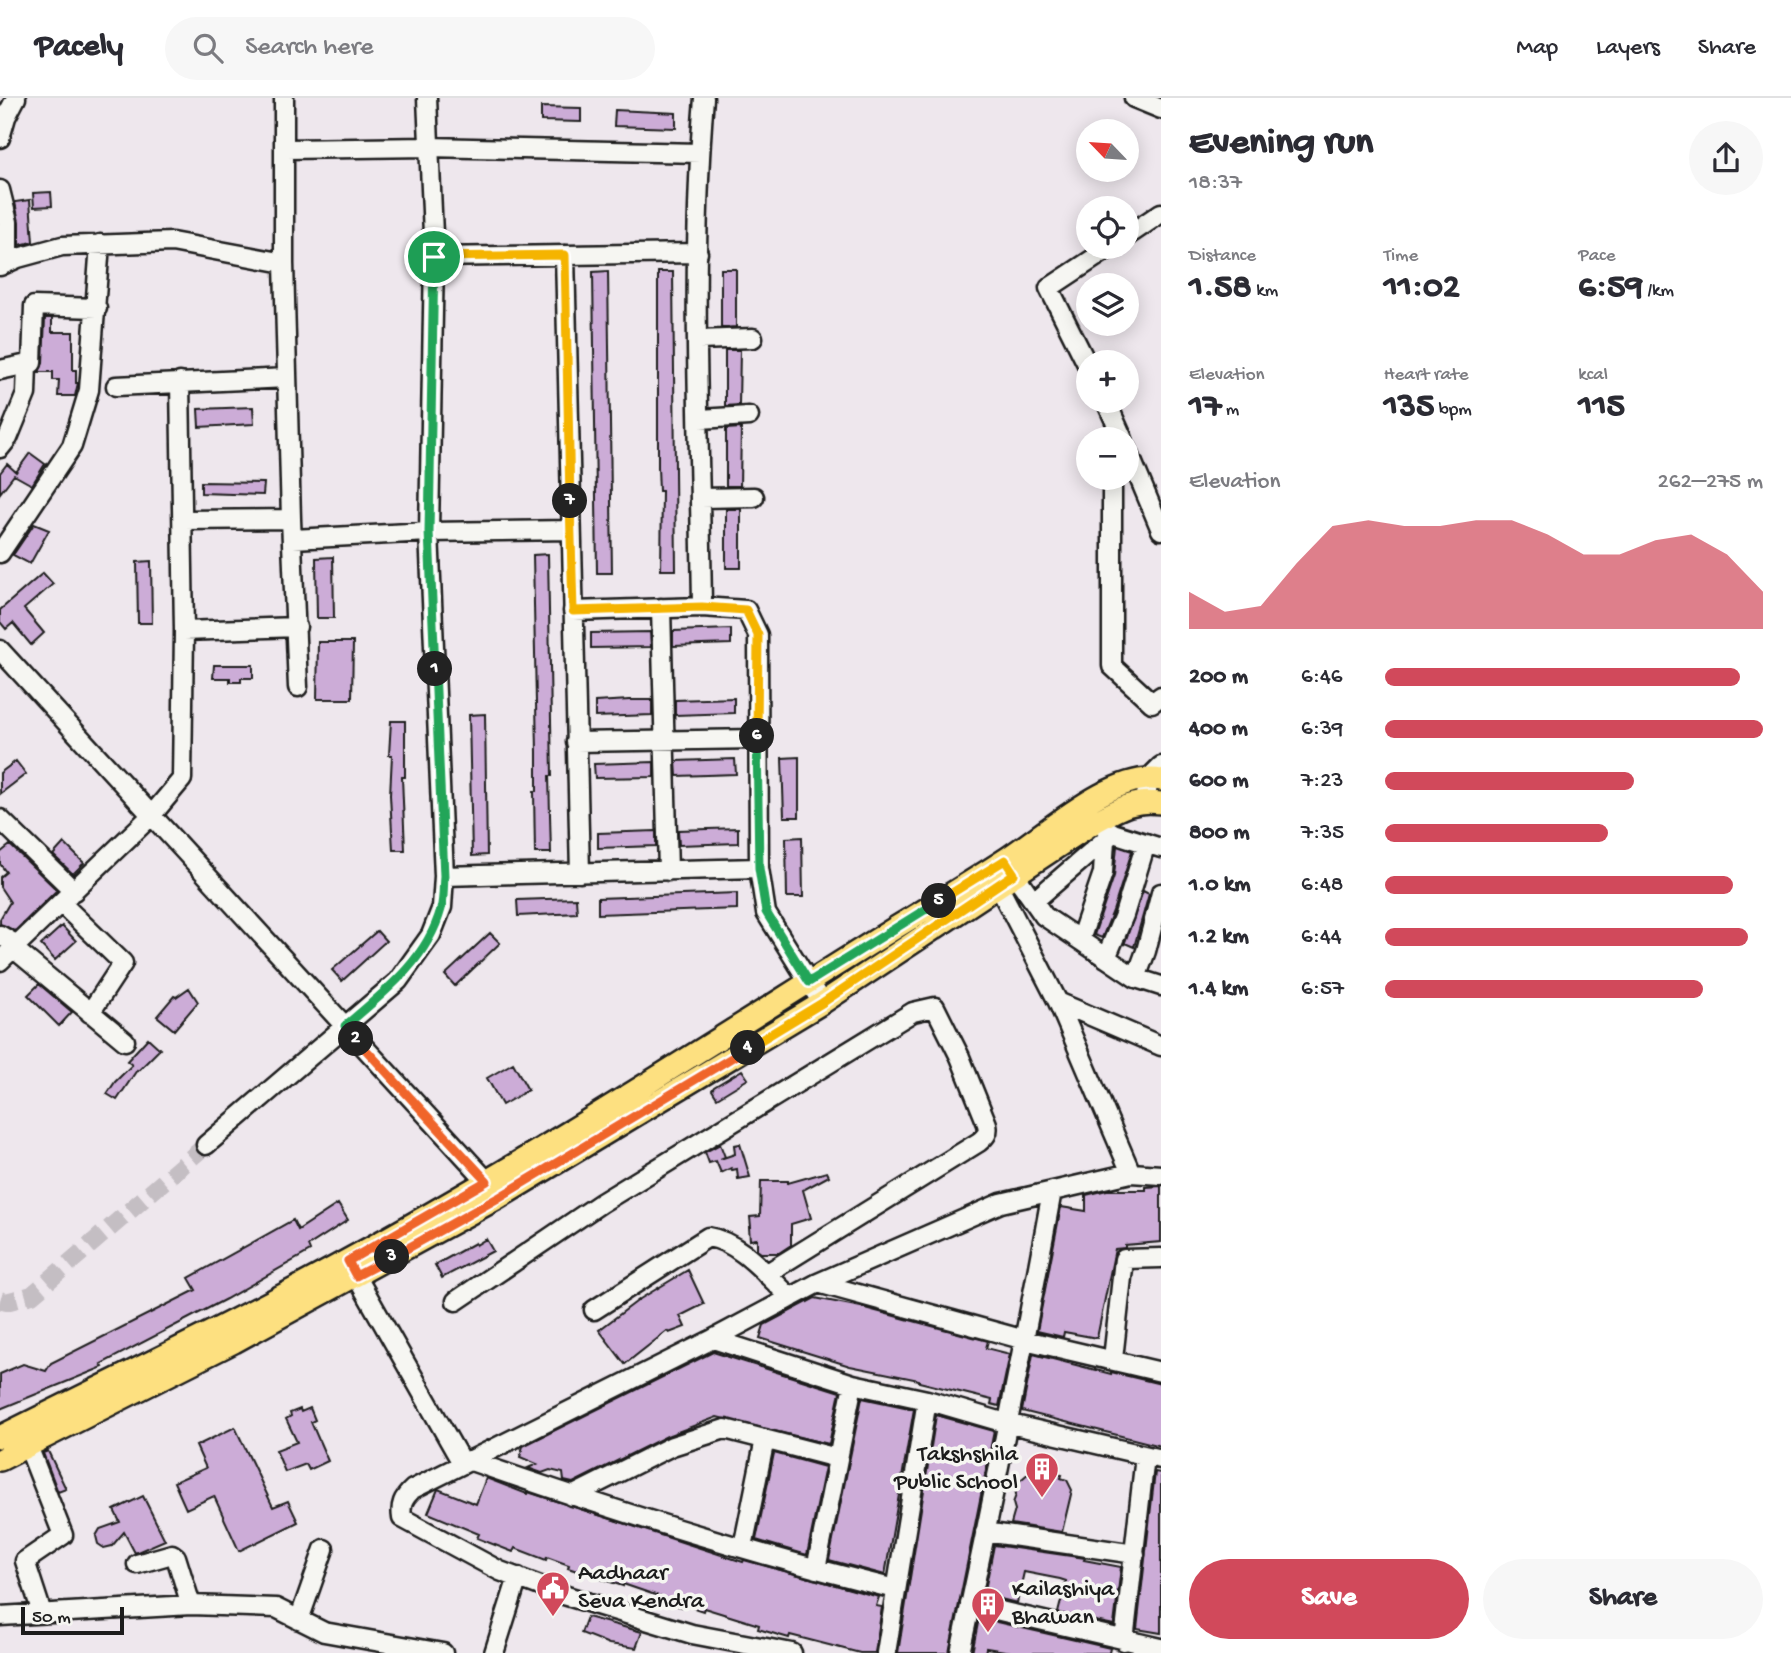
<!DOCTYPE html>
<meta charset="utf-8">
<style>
:root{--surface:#fff;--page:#f7f7f7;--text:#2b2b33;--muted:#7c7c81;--line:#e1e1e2;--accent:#d1495b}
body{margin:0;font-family:"Gochi Hand",sans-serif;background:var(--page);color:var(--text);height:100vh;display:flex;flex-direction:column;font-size:26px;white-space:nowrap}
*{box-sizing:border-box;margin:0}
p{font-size:23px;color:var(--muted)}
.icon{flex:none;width:38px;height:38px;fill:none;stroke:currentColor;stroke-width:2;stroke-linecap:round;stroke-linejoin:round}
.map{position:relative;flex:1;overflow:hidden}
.side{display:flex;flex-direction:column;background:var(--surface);width:630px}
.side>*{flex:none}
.needle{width:46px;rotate:295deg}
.controls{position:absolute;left:1076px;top:21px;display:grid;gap:14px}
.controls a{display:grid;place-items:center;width:63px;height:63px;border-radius:50%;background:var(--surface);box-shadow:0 4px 18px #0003;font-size:35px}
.scale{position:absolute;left:21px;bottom:18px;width:103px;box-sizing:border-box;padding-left:7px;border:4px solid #1c1c1c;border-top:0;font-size:19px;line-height:24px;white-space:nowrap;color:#1c1c1c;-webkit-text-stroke:5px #f6f6f2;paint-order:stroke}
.pin{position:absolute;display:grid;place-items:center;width:60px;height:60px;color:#fff;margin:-30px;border:4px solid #fff;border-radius:50%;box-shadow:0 2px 7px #0007}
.km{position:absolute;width:35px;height:35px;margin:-18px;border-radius:50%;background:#222;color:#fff;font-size:19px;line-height:35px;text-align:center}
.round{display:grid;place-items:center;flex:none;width:74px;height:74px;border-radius:37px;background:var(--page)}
.summary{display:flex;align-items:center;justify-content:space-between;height:119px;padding:0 28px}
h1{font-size:38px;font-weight:700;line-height:52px}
.metrics{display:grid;grid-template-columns:repeat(3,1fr);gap:10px;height:119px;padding:7px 28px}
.metrics div{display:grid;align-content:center}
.metrics b{font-size:35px;font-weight:700}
.metrics small{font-size:19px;font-weight:400}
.metrics p{font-size:19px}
.chart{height:196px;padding:14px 28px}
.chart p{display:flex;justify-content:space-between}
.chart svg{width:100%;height:126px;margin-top:7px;fill:var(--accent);opacity:.7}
.primary-button{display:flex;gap:14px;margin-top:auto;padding:14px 28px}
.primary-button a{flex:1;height:80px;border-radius:42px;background:var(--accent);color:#fff;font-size:28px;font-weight:700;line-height:80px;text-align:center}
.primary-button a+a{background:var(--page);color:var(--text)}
ul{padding:0 28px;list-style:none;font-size:23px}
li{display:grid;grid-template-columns:112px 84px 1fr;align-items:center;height:52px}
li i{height:18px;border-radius:9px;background:var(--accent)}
header{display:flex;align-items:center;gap:42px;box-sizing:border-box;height:98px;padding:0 35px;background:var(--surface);border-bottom:2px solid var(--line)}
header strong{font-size:33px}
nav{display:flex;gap:38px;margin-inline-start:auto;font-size:24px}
.search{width:490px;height:63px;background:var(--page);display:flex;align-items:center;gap:18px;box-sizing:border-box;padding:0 24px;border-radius:38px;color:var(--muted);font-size:26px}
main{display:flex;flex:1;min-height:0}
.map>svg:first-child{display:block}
.building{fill:#ccacd7;stroke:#1c1c1c;stroke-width:2}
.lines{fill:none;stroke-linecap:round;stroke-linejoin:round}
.minor-tunnel{stroke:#c4bec3;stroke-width:18;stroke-dasharray:18 9;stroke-linecap:butt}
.minor-casing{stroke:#1c1c1c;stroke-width:23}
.major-casing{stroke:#1c1c1c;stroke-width:26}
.minor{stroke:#f6f6f2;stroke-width:18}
.major{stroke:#fde080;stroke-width:21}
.split-1-casing{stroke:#fff;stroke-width:14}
.split-2-casing{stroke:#fff;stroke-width:14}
.split-3-casing{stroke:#fff;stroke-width:14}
.split-4-casing{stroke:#fff;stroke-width:14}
.split-5-casing{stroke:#fff;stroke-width:14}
.split-6-casing{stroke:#fff;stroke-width:14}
.split-7-casing{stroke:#fff;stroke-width:14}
.split-8-casing{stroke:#fff;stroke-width:14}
.split-1{stroke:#22a559;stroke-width:9}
.split-2{stroke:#22a559;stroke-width:9}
.split-3{stroke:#f0652b;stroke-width:9}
.split-4{stroke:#f0652b;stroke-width:9}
.split-5{stroke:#f5b400;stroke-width:9}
.split-6{stroke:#22a559;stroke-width:9}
.split-7{stroke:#f5b400;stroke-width:9}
.split-8{stroke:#f5b400;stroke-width:9}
.labels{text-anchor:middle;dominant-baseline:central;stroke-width:7;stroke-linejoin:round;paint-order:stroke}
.poi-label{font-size:24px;fill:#1c1c1c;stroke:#f6f6f2;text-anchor:start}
</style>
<header>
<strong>Pacely</strong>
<div class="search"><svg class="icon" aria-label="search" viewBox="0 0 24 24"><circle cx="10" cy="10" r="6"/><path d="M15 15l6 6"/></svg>Search here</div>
<nav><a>Map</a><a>Layers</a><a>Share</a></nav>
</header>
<main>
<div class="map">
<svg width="1161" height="1555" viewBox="0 0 1161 1555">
<rect width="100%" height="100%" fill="#eee7ed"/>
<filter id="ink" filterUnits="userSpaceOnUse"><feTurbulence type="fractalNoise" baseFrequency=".0143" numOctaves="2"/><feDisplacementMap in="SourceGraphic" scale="14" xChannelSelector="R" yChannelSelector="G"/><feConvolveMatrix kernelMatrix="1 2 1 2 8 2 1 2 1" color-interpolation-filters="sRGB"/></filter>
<g filter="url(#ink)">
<path class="building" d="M541,9L581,10V24L541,23Z
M615,12L676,15V30L614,28Z
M51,94L52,108L34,109L33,95Z
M30,102L33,144L19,147V124L15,104Z
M721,171H736V229L721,230Z
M608,173L612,475H597L593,174Z
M658,174H673L676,472H661L662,393H659L658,369Z
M45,220H52V234H73V272H76V285H78L75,298H58L59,282H53V274H39L43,265Z
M725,252H740L739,307L725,308Z
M253,309L254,326L199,329L198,311Z
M741,330L740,388H726V331Z
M30,355L45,366L32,387L14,377L0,395V375L7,366L16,374Z
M201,384L264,385L263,397L201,395Z
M726,411H741V470H726Z
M34,426L49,432L30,466L13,457Z
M548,456L552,678H549L551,755H535L534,693H537V654L533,457Z
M333,459L334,520H317L316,460Z
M151,463L152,525H138L137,464Z
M43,475L53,486L24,511L44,535L31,547L13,525L6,531L0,524V512Z
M731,531V546L673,548V533Z
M650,534L651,549L591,550V535Z
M318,544H353L352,601H317Z
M214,567H253V580H241V584H230V580H213Z
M734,600V615L675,617V602Z
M630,602H652V617L595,619V604Z
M485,616L487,757L472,758L469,617Z
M391,623H405V679H402L405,752H393L390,697L392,657H389Z
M799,659V719H784L782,660Z
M735,661L736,676L677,678L676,663Z
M16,663L26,676L0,696V675Z
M654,664V679L595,680L594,666Z
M738,730V745L679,747L678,732Z
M656,733V748L598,750V735Z
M802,739L803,799H787L786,740Z
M64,745L84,765L73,776L53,757Z
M10,747L57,792L15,833L0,826V821L10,804L0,789V779L6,774L0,766V755Z
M1117,748L1132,753L1113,813L1102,840L1094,837L1114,778Z
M1143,793L1149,796L1134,849L1125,845L1124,847Z
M737,795V811L598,816V800Z
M576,800L577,815L518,818L517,802Z
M62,828L76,843L55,862L41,847Z
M377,833L386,843L342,883L332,872Z
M490,835L500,845L455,888L445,877Z
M39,886L72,914L59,928L28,897Z
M189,890L198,904L174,932L157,918L174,898L176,899Z
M148,940L160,951L138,973L137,972L117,1002L107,996L115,984L132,967L127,963Z
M513,965L528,992L502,1007L487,980Z
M742,972L748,981L717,1000L712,992L714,989Z
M720,1046L725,1059L720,1061L735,1056L734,1047L740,1046L750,1079L738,1081L737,1071L732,1072L731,1070L721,1075L716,1063L709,1065L705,1054Z
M827,1074L829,1078L803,1092L811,1120L791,1126V1147L779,1155H761L757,1152V1141L750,1142L749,1129H751L750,1119L760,1118L761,1083H788V1085Z
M1161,1088V1144L1125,1147V1150L1115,1151L1097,1240L1064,1234L1063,1239L1037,1233L1061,1109L1086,1113V1097L1107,1092H1146V1089Z
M338,1106L348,1122L308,1148L310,1153L226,1201L101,1266L103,1269L0,1311V1276L23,1266L46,1273L51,1265L196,1192L189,1180L293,1122L298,1132Z
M486,1141L493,1153L442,1180L435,1167L475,1145L476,1147Z
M688,1172L704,1206L680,1218L685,1229L669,1235L667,1233L625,1266L599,1232L640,1201Z
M815,1200L861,1209L988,1243L986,1250L1010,1256L999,1308L991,1306L992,1302L919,1284V1282L850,1268L760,1240L764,1227Z
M713,1254L840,1294L829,1346L717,1319L667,1338L573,1385L564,1383L563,1375L550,1372L542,1375L528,1370L537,1366L520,1359L523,1348Z
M1033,1256L1111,1276V1274L1161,1286V1348L1022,1313Z
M862,1300L914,1311L885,1477L829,1462Z
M310,1310L315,1322L311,1324L328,1363L309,1372L306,1366L285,1374L276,1352L297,1344L286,1321L291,1318L290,1315L300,1311L301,1314Z
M936,1317L994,1333L949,1555H898Z
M235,1329L273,1409L288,1403L298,1424L239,1453L214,1398L186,1411L174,1384L206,1370L196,1348Z
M48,1353L66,1391L58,1394L43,1355Z
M774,1355L825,1369L807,1457L756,1442Z
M1036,1372L1062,1377L1061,1380L1067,1382L1072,1392L1062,1434L1011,1426L1015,1412L1013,1405L1016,1397L1015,1387L1031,1373L1035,1374Z
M1155,1374L1161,1375V1535L1137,1531Z
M486,1380L527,1396L528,1394L743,1464L744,1462L879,1499L876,1508L882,1509L875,1555H860L790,1537L789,1540L758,1531L759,1527L704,1510L703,1513L682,1506L681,1509L663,1503L664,1500L623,1486V1488L568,1470L569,1467L547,1459L546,1462L515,1450L513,1454L477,1440L479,1436L428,1415L438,1391L476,1406Z
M143,1398L165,1442L135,1455L124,1434L112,1448L104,1450L98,1446L96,1438L100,1431L120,1424L114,1412Z
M994,1447L1085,1460L1084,1462L1121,1469L1114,1527L1058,1515L1066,1483L1060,1481L1024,1474L1017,1505L984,1497Z
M587,1519L642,1534L636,1550L609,1546L581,1535Z
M979,1520L1110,1550L1109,1555H1017L986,1550L985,1555H972Z"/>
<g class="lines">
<path class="minor-tunnel" d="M0,1202L6,1204L32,1197L206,1047"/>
<g class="minor-casing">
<path id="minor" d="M284,0V165L291,421L298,589
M1134,0L1161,11
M0,40L6,19L16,0
M286,51L428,49L700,55
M0,92L8,124V164
M1127,138L1161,115
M565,157L580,775
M434,159L698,155
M0,168L18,160L62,148L172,144L284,165
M699,242L753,240
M1088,268L1049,190L1111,149
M0,272L32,265L34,208L97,210
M116,288L287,280
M1106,303L1123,341
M700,321L749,318
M0,350L8,340L26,296L27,266
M1127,351L1161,432
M1112,380V568L1152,605L1161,598
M701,400L754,399
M183,422L291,421
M293,441L429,434L571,432
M0,455L72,348L89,292L100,146
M702,509C700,339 690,169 704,0
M661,510L668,773
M573,513L702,509L746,512L758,537L759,770L766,815L822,905
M184,533L297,529
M0,552L487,1083L494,1094
M576,644L757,641
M1145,702L1150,679L1161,668
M0,721L74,793
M1105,730L1113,735L1161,750
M1008,767L1044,818L1136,880L1161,888
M444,778L759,770
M998,787L1058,904L1131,1075
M1034,803L1113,735
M61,805L123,865L90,915
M0,837L17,847
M1080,842L1103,775L1105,742
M13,850L125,943
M1106,860L1124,817L1146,745
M0,863L151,718L182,681L184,533L180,284
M1136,880L1146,853L1161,795
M1058,904L1161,948
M206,1047L398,883L431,837L442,809L444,778L429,434L434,159L427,0
M350,1167L462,1365
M818,1185L1025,1242L1161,1274
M456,1203L601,1105L913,914L935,909L960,959L987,1026C989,1035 986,1038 979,1044L766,1176
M594,1212L708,1139C741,1144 767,1178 791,1200
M713,1241L853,1286L927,1302L1006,1325L1161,1361
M1113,1261L1124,1161L1161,1160
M28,1348L63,1437L25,1463L42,1515
M468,1362C609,1411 751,1456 895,1491
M572,1398L672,1348L725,1331L837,1360
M985,1434L1135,1456
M743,1449L765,1341
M137,1466L172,1456L176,1459L191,1507
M816,1471L853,1286
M970,1506L1161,1550
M0,1518L191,1507L276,1510L324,1534L443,1555
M299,1522L324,1451
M1124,1543L1145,1358
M494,1555L518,1479
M792,1555L692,1536L567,1498L500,1473L402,1420C400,1407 403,1400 413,1391L713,1241L818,1185L1001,1105L1131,1075L1161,1077
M886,1555L927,1302
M960,1555C993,1401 1024,1248 1052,1093"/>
</g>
<g class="major-casing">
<path id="major" d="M0,1339C116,1281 234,1225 348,1162C535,1060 714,943 895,830C933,807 971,784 1009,759C1046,735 1115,672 1161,682
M0,1362L234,1244L498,1100L822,905L1095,724C1118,711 1134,701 1161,705"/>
</g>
<use href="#minor" class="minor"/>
<use href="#major" class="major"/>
</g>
</g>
<g class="lines" filter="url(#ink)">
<g class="split-1-casing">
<path id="split-1" d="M434,159L429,434L435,571"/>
</g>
<g class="split-2-casing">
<path id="split-2" d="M356,941L345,928C384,895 427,862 441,811C444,801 443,789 444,778L435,571"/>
</g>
<g class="split-3-casing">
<path id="split-3" d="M356,941L487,1083L348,1163L356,1178L392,1159"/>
</g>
<g class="split-4-casing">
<path id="split-4" d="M392,1159L498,1100L748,950"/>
</g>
<g class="split-5-casing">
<path id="split-5" d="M748,950L822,905L1014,776L1005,762L939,803"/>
</g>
<g class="split-6-casing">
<path id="split-6" d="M757,638L759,770L766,814L809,884L939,803"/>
</g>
<g class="split-7-casing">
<path id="split-7" d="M570,403L573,513L702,509L746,512L758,537L757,638"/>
</g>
<g class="split-8-casing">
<path id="split-8" d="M434,159L565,157L570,403"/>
</g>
<use href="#split-1" class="split-1"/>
<use href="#split-2" class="split-2"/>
<use href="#split-3" class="split-3"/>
<use href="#split-4" class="split-4"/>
<use href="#split-5" class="split-5"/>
<use href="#split-6" class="split-6"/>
<use href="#split-7" class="split-7"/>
<use href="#split-8" class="split-8"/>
</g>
<defs>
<g id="building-pin" transform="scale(1.75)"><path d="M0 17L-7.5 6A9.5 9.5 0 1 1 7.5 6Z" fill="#d1495b" stroke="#f6f6f2"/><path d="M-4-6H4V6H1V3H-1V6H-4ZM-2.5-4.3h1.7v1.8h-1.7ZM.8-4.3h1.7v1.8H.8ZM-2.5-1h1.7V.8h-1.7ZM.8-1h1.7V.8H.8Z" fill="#fff"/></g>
<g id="civic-pin" transform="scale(1.75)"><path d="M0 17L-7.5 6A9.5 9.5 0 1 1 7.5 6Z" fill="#d1495b" stroke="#f6f6f2"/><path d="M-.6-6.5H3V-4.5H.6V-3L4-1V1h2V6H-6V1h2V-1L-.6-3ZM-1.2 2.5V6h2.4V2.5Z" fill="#fff"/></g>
</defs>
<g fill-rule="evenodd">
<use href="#building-pin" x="1042" y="1371"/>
<use href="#civic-pin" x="553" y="1490"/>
<use href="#building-pin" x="988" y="1506"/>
</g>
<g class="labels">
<g class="poi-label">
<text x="1018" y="1357" text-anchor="end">Takshshila<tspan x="1018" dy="28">Public School</tspan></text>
<text x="578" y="1476">Aadhaar<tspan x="578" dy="28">Seva Kendra</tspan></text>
<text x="1012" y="1492">Kailashiya<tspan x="1012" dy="28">Bhawan</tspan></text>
</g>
</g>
</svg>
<div class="controls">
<a><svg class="needle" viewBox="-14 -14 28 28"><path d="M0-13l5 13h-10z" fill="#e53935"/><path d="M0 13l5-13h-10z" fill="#7c7c81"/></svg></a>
<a><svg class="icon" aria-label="locate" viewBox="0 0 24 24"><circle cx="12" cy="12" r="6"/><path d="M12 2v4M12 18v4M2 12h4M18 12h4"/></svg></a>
<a><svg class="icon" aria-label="layers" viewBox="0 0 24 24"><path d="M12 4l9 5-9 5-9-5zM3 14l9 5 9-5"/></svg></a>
<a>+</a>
<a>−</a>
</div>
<div class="scale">50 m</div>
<div class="pin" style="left:434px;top:159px;background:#1e9e55"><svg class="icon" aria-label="arrive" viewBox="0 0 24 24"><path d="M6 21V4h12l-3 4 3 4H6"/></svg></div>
<b class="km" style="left:435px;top:571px">1</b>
<b class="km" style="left:356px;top:941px">2</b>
<b class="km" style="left:392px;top:1159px">3</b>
<b class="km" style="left:748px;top:950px">4</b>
<b class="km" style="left:939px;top:803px">5</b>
<b class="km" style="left:757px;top:638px">6</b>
<b class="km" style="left:570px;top:403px">7</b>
</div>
<section class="side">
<div class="summary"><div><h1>Evening run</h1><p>18:37</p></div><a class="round"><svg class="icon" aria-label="share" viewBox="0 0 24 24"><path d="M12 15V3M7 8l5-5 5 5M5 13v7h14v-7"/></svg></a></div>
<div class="metrics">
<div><p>Distance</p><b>1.58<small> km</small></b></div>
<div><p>Time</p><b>11:02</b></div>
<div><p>Pace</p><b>6:59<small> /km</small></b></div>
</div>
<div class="metrics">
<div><p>Elevation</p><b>17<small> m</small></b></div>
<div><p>Heart rate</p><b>135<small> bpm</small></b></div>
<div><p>kcal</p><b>115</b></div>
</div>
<div class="chart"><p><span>Elevation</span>262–275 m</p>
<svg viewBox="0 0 160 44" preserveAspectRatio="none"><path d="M0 44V31L10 38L20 36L30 21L40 8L50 6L60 8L70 8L80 6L90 6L100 11L110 18L120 18L130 13L140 11L150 18L160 31V44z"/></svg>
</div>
<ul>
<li><b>200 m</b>6:46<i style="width:94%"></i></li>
<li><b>400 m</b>6:39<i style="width:100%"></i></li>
<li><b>600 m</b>7:23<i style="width:66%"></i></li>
<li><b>800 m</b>7:35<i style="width:59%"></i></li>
<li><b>1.0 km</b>6:48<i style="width:92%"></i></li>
<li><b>1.2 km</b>6:44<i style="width:96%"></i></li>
<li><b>1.4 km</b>6:57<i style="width:84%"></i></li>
</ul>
<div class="primary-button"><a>Save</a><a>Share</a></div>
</section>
</main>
